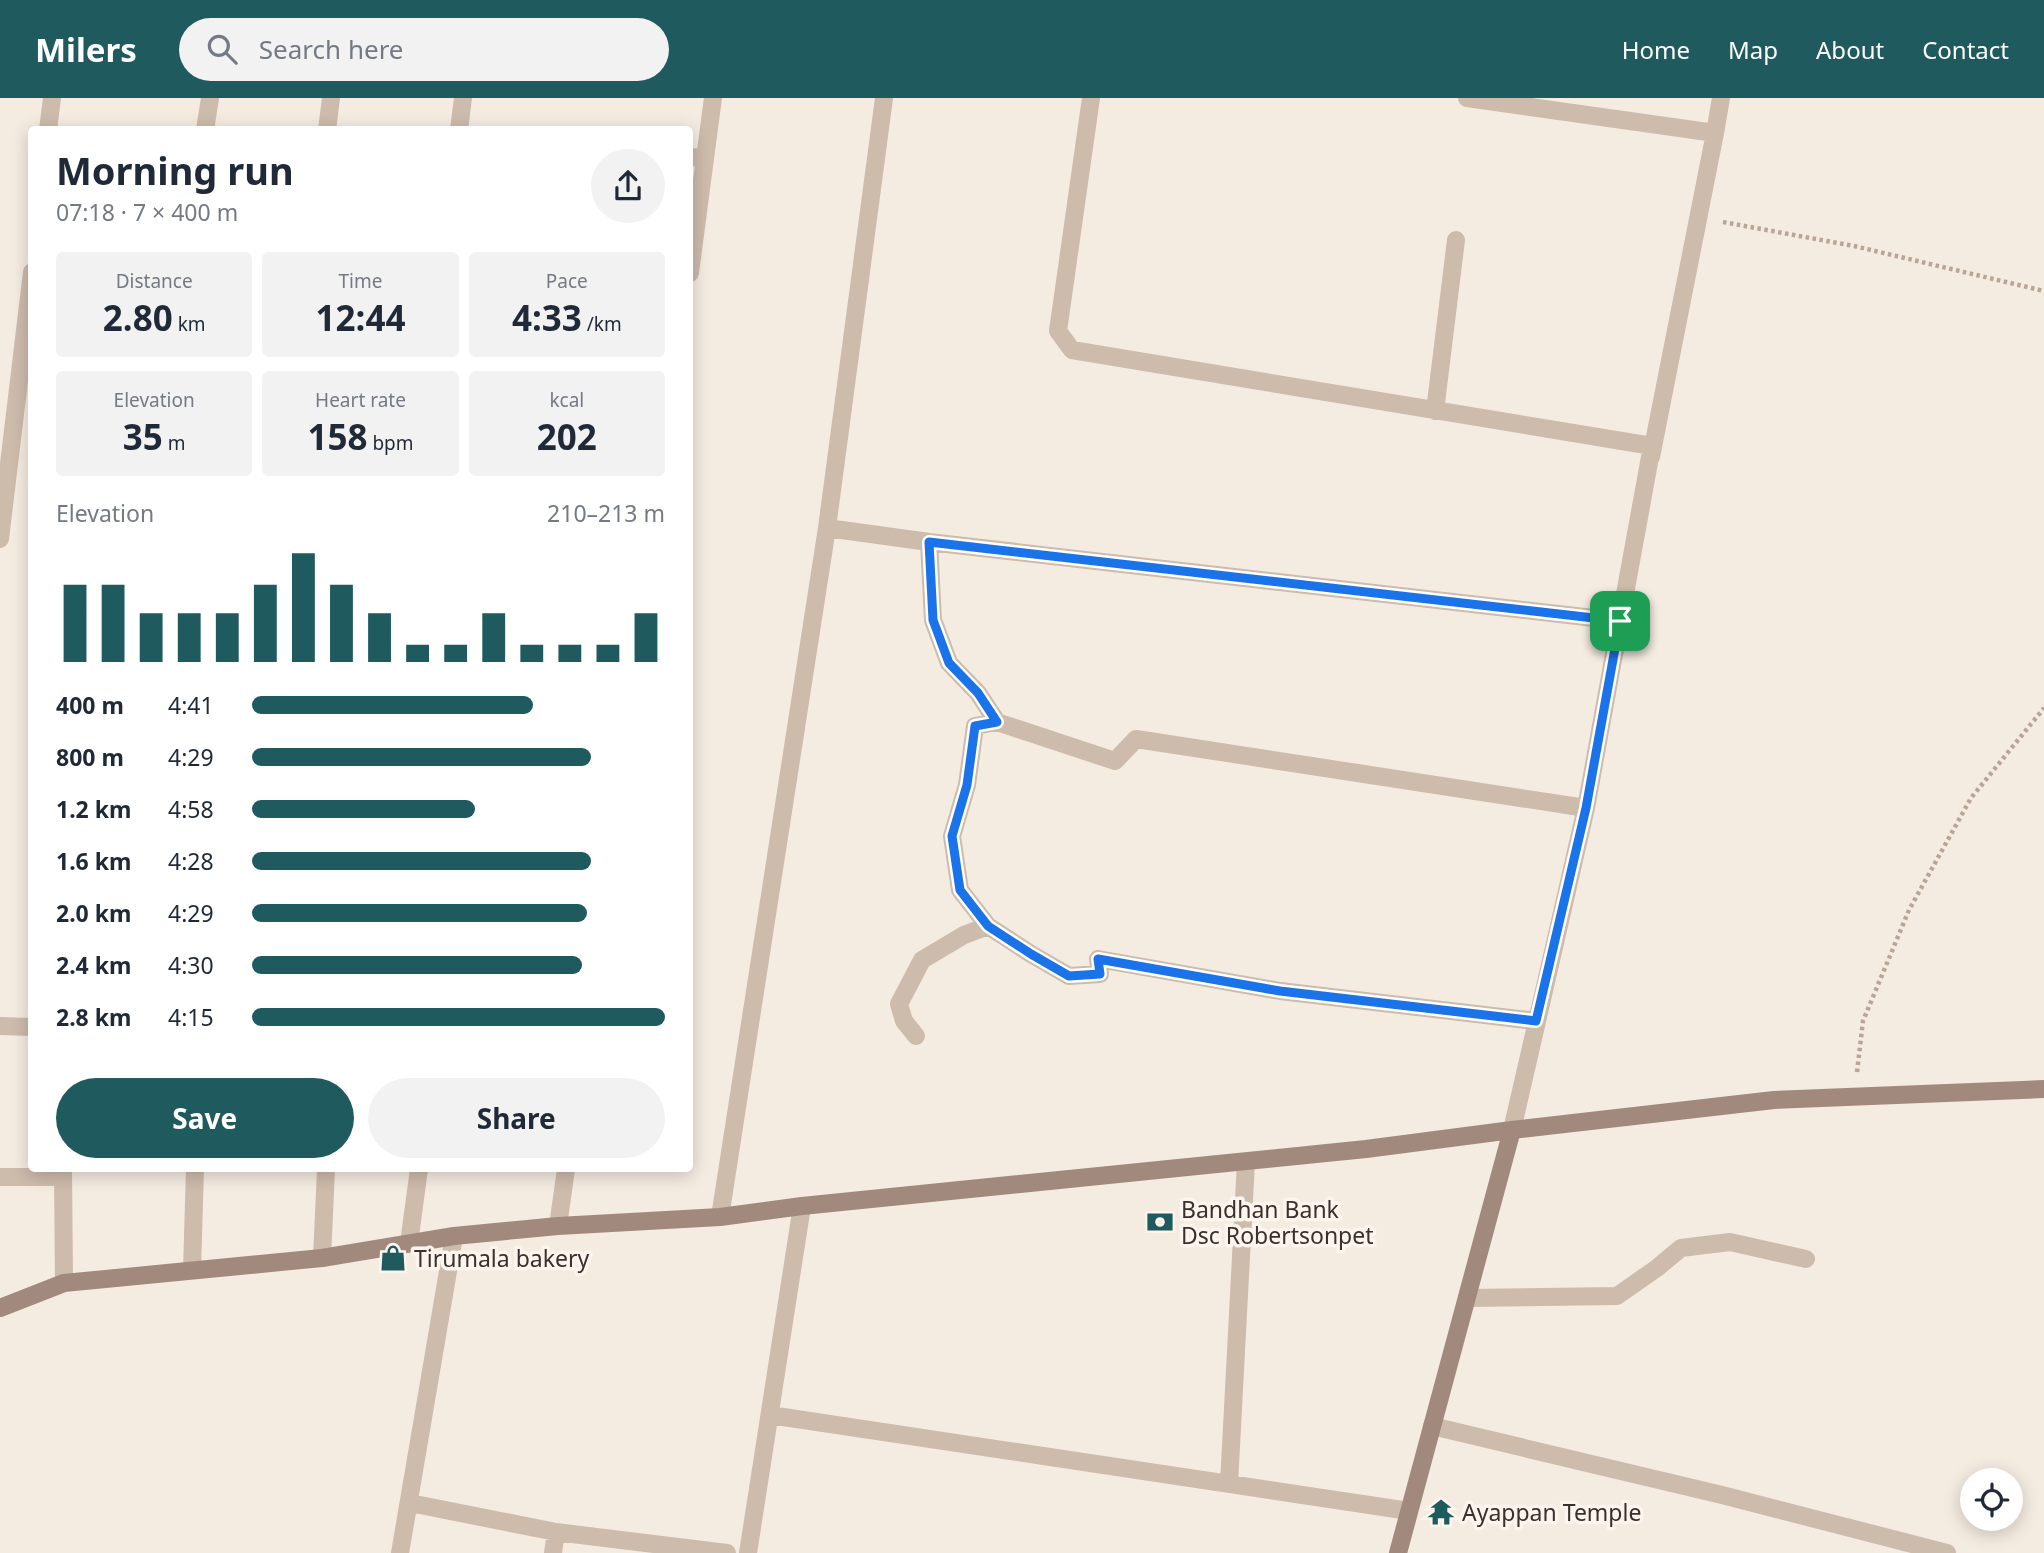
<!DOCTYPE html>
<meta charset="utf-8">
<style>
:root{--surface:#fff;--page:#f2f2f3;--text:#1f2937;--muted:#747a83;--accent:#1f5a5e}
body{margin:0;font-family:"Noto Sans",sans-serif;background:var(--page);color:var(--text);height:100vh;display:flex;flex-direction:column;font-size:26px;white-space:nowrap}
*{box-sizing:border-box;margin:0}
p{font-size:23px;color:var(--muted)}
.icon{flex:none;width:38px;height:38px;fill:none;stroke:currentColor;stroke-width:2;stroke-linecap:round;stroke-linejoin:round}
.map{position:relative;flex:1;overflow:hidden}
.sheet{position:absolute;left:28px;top:28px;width:665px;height:1046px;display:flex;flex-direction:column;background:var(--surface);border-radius:7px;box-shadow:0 4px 18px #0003}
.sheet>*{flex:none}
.controls{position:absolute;left:1960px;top:1370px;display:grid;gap:14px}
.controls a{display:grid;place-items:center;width:63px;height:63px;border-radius:50%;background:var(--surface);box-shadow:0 4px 18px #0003;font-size:35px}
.pin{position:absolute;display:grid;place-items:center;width:60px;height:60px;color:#fff;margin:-30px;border-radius:14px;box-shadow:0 4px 10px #0006}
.round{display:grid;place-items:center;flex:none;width:74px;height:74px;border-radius:37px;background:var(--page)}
.head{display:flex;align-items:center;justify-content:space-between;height:119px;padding:0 28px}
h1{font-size:38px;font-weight:700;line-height:52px}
.figures{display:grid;grid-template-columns:repeat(3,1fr);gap:10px;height:119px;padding:7px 28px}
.figures div{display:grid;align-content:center;border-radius:7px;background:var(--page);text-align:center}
.figures b{font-size:35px;font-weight:700}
.figures small{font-size:19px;font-weight:400}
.figures p{font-size:19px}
.chart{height:196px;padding:14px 28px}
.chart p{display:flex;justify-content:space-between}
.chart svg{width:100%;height:126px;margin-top:7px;stroke:var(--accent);stroke-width:6}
.button{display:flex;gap:14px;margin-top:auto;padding:14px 28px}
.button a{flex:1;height:80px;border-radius:42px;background:var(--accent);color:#fff;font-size:28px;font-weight:700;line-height:80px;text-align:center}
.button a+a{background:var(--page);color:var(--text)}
ul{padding:0 28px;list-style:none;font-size:23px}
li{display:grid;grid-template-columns:112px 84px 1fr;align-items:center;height:52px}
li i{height:18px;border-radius:9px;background:var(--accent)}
header{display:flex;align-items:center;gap:42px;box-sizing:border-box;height:98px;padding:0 35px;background:var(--accent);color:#fff}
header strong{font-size:33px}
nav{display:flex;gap:38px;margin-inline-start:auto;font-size:24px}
.search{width:490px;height:63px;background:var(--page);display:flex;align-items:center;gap:18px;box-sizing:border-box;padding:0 24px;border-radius:38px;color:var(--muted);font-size:26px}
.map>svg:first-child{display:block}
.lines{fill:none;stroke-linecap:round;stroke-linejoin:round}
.path{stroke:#b9a596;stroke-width:4.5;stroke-dasharray:3.5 3.5;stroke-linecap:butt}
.street{stroke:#cdbbac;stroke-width:18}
.secondary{stroke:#a18a7d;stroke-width:18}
.route-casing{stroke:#fff;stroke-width:14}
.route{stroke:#1a73e8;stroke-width:9}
.labels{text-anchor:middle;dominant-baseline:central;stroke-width:7;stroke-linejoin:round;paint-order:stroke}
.poi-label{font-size:23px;fill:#3b302b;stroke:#fbf5ee;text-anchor:start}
</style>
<header>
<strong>Milers</strong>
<div class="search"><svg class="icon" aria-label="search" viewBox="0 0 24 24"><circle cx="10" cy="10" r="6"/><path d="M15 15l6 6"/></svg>Search here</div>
<nav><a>Home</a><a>Map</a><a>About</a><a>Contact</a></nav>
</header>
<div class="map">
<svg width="2044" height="1455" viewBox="0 0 2044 1455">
<rect width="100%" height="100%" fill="#f4ebe1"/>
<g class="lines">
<path class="path" d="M1723,124L1854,148L2044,193
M1857,974L1863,923L1909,812L1971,700L2044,610"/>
<path class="street" d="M1091,0L1058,233L1072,252L1652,348L1586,710L1512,1032
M1467,0L1715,35L1651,359
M48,32L52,0
M205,32L210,0
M327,32L331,0
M459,32L463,0
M1715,35L1721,0
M690,59L705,60L713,0
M690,175L705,60
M1435,313L1456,142
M827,430L929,444L1620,523
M0,441L32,174
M929,444L933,522L949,565L978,595L997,624L1115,663L1136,641L1586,710
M997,624L975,628L967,687L952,738L960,792L988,828L1031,856L1069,878L1100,876L1098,861L1280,893L1536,923
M0,928L32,929
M916,938L904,923L899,906L922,862L964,837L988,828
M63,1071L64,1185
M0,1079H63
M720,1119L827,430L884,0
M558,1128L566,1071
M409,1145L419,1071
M322,1160L326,1071
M192,1172L195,1071
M1467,1200L1617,1198L1657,1170L1681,1150L1730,1144L1806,1161
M770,1317L1409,1413
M1432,1328L1722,1397L1947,1455
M1229,1386L1246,1064
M410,1405L556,1434L727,1455
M400,1455L454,1138
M553,1455L556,1434
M748,1455L802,1108"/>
<path class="secondary" d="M0,1210L64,1185L322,1160L454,1138L558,1128L720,1119L802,1108L1366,1051L1512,1032L1774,1002L2044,991
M1398,1455L1512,1032"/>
</g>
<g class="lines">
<g class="route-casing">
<path id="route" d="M929,444L1620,523L1586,710L1536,923L1280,893L1098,861L1100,876L1069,878L1031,856L988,828L960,792L952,738L967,687L975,628L997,624L978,595L949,565L933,522Z"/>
</g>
<use href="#route" class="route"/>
</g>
<defs>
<g id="bank-bare" transform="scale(2.1)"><path d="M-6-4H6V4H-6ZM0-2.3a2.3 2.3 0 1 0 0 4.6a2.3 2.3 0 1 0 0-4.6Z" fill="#1f5a5e" stroke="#fbf5ee" stroke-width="2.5" paint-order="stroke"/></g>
<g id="shop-bare" transform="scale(2.1)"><path d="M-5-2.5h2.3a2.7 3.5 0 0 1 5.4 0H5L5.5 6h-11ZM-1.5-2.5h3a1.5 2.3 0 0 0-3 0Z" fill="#1f5a5e" stroke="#fbf5ee" stroke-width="2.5" paint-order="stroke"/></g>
<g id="temple-bare" transform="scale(2.1)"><path d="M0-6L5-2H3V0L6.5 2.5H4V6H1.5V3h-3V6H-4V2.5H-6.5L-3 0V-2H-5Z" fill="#1f5a5e" stroke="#fbf5ee" stroke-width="2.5" paint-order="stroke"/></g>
</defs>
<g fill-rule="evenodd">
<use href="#bank-bare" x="1160" y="1124"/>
<use href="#shop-bare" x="393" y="1160"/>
<use href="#temple-bare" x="1441" y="1414"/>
</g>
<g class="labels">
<g class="poi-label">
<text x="1181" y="1111">Bandhan Bank<tspan x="1181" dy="26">Dsc Robertsonpet</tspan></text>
<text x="414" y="1160">Tirumala bakery</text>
<text x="1462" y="1414">Ayappan Temple</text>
</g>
</g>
</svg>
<div class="controls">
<a><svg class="icon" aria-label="locate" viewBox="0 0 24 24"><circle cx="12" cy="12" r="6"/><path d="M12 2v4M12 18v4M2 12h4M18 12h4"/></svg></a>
</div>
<div class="pin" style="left:1620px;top:523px;background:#1e9e55"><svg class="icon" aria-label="arrive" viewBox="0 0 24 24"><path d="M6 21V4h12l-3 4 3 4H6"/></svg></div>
<section class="sheet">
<div class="head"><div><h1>Morning run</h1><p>07:18 · 7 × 400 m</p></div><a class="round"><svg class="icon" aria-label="share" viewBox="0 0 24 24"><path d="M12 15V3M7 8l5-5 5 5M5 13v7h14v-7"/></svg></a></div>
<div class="figures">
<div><p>Distance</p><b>2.80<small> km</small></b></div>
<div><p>Time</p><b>12:44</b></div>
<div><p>Pace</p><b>4:33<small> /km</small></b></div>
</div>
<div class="figures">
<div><p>Elevation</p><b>35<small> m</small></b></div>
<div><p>Heart rate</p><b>158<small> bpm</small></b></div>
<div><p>kcal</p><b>202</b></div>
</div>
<div class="chart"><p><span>Elevation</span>210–213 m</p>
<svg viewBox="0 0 160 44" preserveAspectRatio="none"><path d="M5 44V17M15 44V17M25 44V27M35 44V27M45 44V27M55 44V17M65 44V6M75 44V17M85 44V27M95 44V38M105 44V38M115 44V27M125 44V38M135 44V38M145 44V38M155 44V27"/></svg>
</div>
<ul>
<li><b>400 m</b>4:41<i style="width:68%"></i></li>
<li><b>800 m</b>4:29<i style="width:82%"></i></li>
<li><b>1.2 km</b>4:58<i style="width:54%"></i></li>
<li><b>1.6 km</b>4:28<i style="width:82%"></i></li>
<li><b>2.0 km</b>4:29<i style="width:81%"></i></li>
<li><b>2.4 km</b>4:30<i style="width:80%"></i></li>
<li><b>2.8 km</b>4:15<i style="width:100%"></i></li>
</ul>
<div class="button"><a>Save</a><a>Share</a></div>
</section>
</div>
